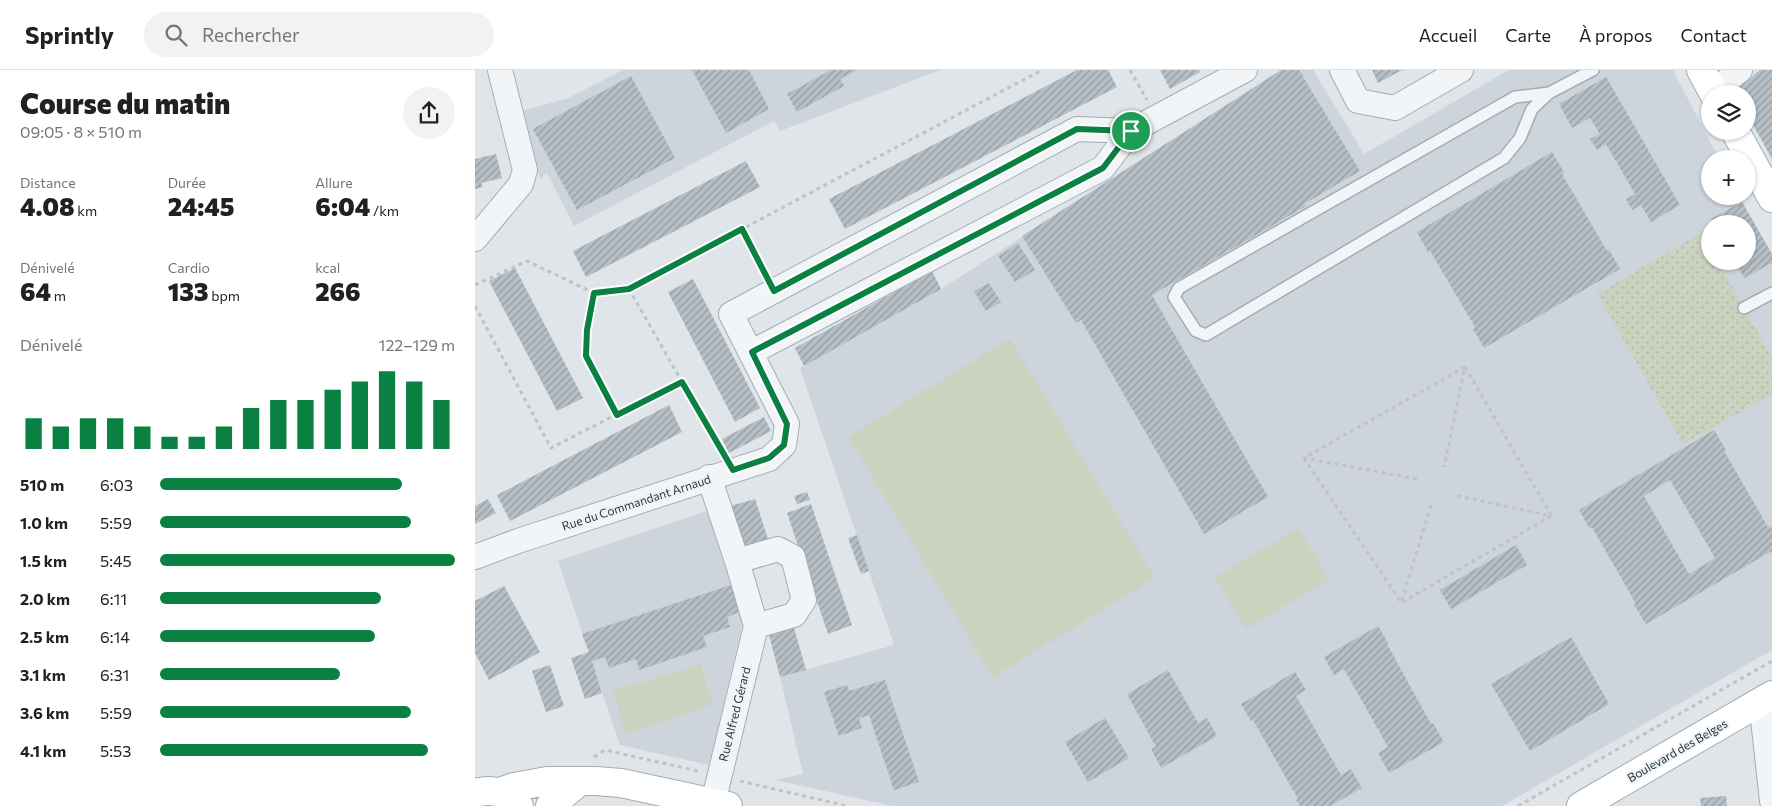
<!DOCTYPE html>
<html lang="fr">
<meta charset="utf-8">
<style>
:root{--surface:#fff;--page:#f2f2f2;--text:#202124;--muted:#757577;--line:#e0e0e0;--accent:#0b8043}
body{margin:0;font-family:Commissioner,sans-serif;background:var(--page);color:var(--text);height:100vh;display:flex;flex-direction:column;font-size:19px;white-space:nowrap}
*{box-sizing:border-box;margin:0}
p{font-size:16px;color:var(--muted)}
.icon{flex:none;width:28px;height:28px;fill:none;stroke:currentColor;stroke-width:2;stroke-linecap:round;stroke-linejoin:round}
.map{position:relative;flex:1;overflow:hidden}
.details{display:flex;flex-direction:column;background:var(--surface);width:475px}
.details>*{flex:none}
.tools{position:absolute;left:1226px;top:15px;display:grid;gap:10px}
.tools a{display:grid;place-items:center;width:55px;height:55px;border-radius:50%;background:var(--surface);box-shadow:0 1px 4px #0004;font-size:25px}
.pin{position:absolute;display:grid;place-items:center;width:42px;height:42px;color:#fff;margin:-21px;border:2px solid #fff;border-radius:50%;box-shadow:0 1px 5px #0007}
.round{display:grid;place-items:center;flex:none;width:52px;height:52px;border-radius:26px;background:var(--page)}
.summary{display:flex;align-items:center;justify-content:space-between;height:85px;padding:0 20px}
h1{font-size:28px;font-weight:800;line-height:38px}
.metrics{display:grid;grid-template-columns:repeat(3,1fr);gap:8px;height:85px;padding:5px 20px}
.metrics div{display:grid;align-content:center}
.metrics b{font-size:25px;font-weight:800}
.metrics small{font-size:14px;font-weight:400}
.metrics p{font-size:14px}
.chart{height:140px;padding:10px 20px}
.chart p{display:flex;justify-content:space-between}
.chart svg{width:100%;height:90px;margin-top:5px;stroke:var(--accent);stroke-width:6}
ul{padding:0 20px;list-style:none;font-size:16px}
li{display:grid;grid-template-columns:80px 60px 1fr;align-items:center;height:38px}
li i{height:12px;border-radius:6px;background:var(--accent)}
header{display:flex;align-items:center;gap:30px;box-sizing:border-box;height:70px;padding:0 25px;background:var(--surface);border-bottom:1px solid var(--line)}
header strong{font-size:24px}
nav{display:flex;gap:28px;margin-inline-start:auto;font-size:18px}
.search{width:350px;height:45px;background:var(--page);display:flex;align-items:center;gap:12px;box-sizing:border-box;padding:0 18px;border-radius:28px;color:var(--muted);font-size:19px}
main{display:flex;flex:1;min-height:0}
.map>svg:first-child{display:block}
.built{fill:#cdd4db;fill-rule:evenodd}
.park{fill:url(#park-dots)}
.pitch{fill:#c9d3c0}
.building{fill:url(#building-hatch);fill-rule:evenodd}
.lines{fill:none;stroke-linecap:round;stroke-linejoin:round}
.lane-casing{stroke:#a4adb3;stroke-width:14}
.street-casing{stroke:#a4adb3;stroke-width:26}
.secondary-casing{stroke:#a4adb3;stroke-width:30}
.path{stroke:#bdc3c7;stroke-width:3;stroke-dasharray:4 4;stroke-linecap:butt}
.lane{stroke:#f2f5f7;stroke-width:11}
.street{stroke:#f2f5f7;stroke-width:24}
.secondary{stroke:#fff;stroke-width:28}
.route-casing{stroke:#fff;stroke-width:10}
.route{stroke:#0b8043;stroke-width:6}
.labels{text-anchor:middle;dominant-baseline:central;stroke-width:4;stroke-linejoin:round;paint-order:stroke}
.street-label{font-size:12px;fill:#273640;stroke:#eef3f6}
</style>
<header>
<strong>Sprintly</strong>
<div class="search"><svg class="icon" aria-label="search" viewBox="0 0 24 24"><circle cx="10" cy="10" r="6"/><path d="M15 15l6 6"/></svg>Rechercher</div>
<nav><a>Accueil</a><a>Carte</a><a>À propos</a><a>Contact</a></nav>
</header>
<main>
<section class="details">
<div class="summary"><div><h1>Course du matin</h1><p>09:05 · 8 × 510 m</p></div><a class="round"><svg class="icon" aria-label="share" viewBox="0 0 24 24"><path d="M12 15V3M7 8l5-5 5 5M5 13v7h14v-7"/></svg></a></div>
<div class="metrics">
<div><p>Distance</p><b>4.08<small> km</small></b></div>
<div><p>Durée</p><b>24:45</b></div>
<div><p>Allure</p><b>6:04<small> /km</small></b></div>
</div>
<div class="metrics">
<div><p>Dénivelé</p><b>64<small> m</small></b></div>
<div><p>Cardio</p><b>133<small> bpm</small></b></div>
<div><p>kcal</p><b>266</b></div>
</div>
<div class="chart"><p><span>Dénivelé</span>122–129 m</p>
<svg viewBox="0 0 160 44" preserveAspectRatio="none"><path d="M5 44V29M15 44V33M25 44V29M35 44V29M45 44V33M55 44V38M65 44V38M75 44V33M85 44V24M95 44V20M105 44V20M115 44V15M125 44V11M135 44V6M145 44V11M155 44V20"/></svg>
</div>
<ul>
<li><b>510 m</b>6:03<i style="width:82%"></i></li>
<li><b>1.0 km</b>5:59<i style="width:85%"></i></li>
<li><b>1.5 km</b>5:45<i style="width:100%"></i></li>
<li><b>2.0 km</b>6:11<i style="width:75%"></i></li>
<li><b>2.5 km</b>6:14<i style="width:73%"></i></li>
<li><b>3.1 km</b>6:31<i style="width:61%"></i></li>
<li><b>3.6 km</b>5:59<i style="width:85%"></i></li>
<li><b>4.1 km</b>5:53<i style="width:91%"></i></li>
</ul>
</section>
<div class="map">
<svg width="1297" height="736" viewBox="0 0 1297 736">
<defs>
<pattern id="park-dots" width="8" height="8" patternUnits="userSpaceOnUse" patternTransform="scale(1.25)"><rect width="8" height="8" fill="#c9d3c0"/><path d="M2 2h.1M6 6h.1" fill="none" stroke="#adb6a6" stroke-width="1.8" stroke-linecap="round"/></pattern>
<pattern id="building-hatch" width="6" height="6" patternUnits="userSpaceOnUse" patternTransform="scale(1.25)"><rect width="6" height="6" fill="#b6bfc6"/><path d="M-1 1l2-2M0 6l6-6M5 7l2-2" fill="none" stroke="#949ca2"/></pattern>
</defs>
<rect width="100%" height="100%" fill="#dfe5e9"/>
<path class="built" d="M148,0H465L305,61L299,51L99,156L72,103L65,110L49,40L91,29Z
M807,0H838L889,84L1034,0H1198L1244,89H1235V126H1264L1297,184V580L1027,736H417L301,710L328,704L305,607L419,575L325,298L466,219ZM1235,154H1272V191H1235Z
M232,441L267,550L266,560L234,695L145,675L83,491Z"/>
<path class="park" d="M1226,163L1235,178V191H1242L1297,287V324L1208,374L1122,224Z"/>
<path class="pitch" d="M535,269L680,508L518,607L373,367Z
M824,458L854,510L770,559L740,507Z
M226,594L237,634L151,664L138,621Z"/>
<path class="building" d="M217,0H274L294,39L251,63Z
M356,0H382L365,9L369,16L322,42L312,24Z
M602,0H633L642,17L370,159L354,129Z
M685,0H724L725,2L695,19Z
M806,0H824L885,101L829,134L831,136L677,225L793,427L729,464L606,250L601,253L547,166Z
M897,0H927L903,13Z
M1285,0H1297V89L1272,44V24H1264L1265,17Z
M156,6L200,88L102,140L58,59Z
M1131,7L1205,135L1176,152L1166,135L1157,140L1151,129L1160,124L1131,74L1122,80L1115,69L1125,64L1115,48L1097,58L1084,34Z
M1077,82L1089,102L1087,104L1132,181L1134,180L1145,199L1009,278L998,259L1000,257L955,181L953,182L942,162Z
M21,84L27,108L6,113L8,117L0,119V89Z
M271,91L285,117L111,207L98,181Z
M1267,132L1297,184V193L1269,208L1260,191H1272V154H1239L1236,149Z
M543,173L560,200L540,212L523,186Z
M40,198L108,328L82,341L14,211Z
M457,201L466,219L329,296L320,278Z
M218,209L285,338L260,352L193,222Z
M514,213L526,232L511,241L499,221Z
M194,335L207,362L35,451L22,425Z
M289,347L296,361L254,383L247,369Z
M1239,360L1251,380L1249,381L1293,457L1295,456L1297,460V481L1171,554L1159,535L1161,534L1117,457L1115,459L1104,440ZM1195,410L1240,488L1214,504L1169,426Z
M332,422L335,430L322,434L319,426Z
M13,429L21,443L0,454V436Z
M280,429L293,469L268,477L255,436Z
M336,434L377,555L353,564L312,443Z
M382,465L394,501L386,504L373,468Z
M1041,475L1052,495L976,539L965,520Z
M256,515L265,542L252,547L255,557L228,566L232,577L164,600L161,589L134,598L130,587L117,591L127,623L110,629L96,588L114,582L107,564Z
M29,516L65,582L14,610L0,583V531Z
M903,556L913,573L912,574L956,654L958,653L969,672L914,703L903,683L913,677L869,599L859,605L849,587Z
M319,558L331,600L305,607L294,565Z
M1096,567L1134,634L1055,681L1016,614Z
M75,595L89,636L71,642L57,601Z
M693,600L723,653L732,648L742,666L686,698L676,679L681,677L652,624Z
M820,602L831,620L821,626L866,705L876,699L887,718L855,736H825L821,730L823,729L778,650L776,651L766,634Z
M410,610L444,712L419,720L394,645L384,648L387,658L364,666L349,622L372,615L374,621Z
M630,648L654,688L613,712L590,672Z
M1251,726L1252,736H1226L1225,728Z"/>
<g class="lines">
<g class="lane-casing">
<path id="lane" d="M1074,23L1040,27L704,218L699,227L721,261L731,265L1029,88L1045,68L1057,39L1074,23L1118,0
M1269,238L1297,223"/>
</g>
<g class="street-casing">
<path id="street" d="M867,0L883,31L920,38L986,0
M1238,22L1265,0
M656,61L770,0
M0,169L46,114L50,100L25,0
M234,407L262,491L281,556L238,733
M0,487L43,471L294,389L309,375L312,354L256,244L602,59L656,61L628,98L277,282
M262,491L303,479L318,487L329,530L319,545L281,556
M1286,631L1297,731"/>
</g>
<g class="secondary-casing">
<path id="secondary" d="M1226,0L1239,24
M1260,61L1297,128
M25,722L39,717L72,711H121L146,713L253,736
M0,723C16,718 33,722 44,736
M75,736L105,711
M1106,736L1297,625"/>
</g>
<path class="path" d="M655,0L672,30
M267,159L290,202
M0,215L52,191L119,223L154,219
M119,223L112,260L111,286L142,345
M0,236L76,378L207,311
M990,297L1076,445
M247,382L154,219L567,0
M829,388L926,532
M942,409L829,388L990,297L969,397
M956,435L926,533L1076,446L979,425
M119,687L130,680L223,701
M265,711L372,736
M1043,736L1297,591"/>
<use href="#lane" class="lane"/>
<use href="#street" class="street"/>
<use href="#secondary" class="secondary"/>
</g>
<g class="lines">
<g class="route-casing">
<path id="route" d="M602,59L656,61L628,98L277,282L312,354L309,375L294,388L258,400L207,312L142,345L111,286L112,260L119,223L154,219L267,159L299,221Z"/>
</g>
<use href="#route" class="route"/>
</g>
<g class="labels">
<g class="street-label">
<text transform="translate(161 432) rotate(-18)">Rue du Commandant Arnaud</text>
<text transform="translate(259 644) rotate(-76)">Rue Alfred Gérard</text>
<text transform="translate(1202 680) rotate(-30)">Boulevard des Belges</text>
</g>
</g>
</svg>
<div class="tools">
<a><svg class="icon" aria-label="layers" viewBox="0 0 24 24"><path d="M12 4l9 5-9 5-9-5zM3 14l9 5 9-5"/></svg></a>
<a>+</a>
<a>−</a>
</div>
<div class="pin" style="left:656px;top:61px;background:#1e9e55"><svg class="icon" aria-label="arrive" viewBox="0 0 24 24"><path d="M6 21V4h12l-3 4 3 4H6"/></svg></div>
</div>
</main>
